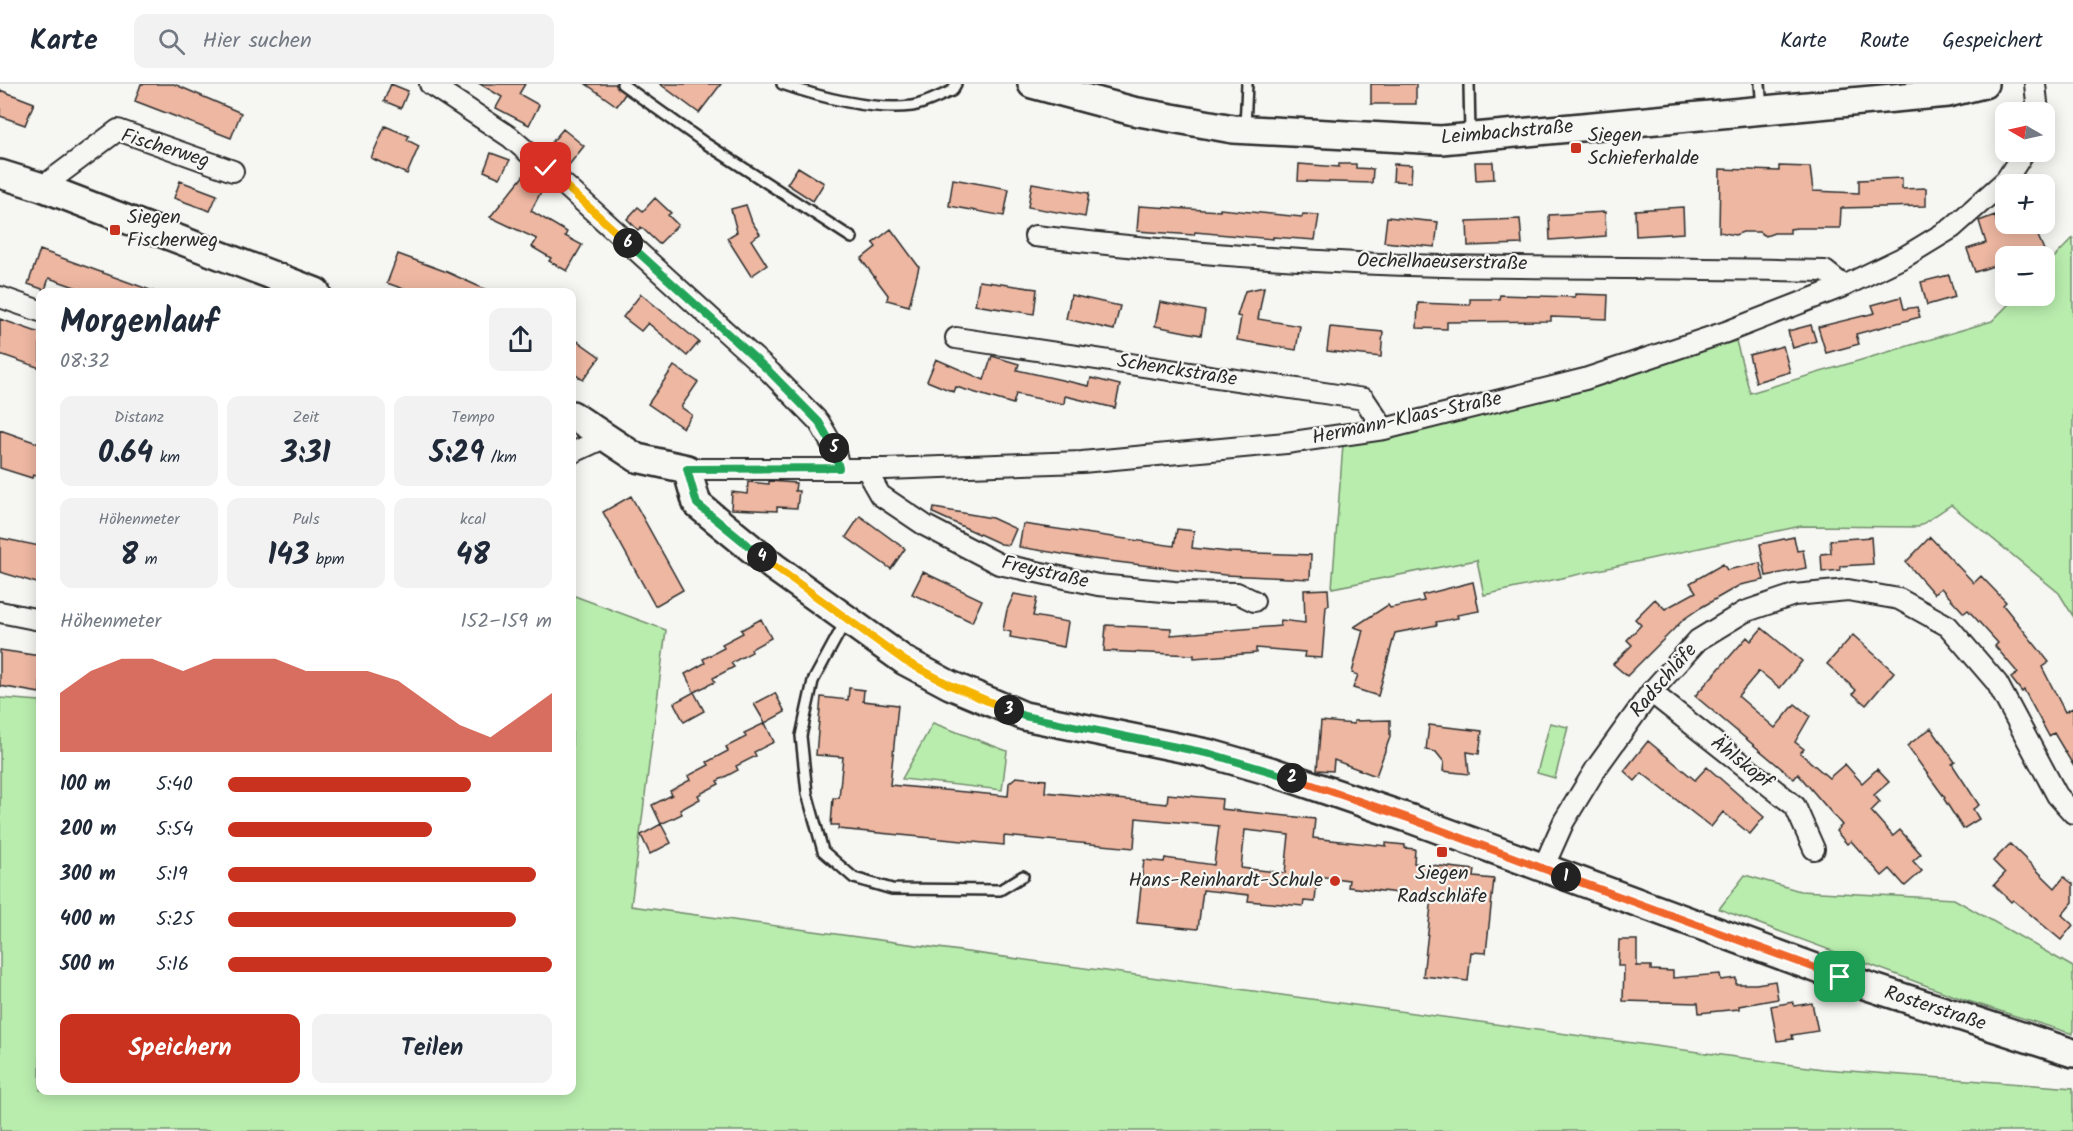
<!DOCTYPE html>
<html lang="de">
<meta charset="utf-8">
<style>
:root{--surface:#fff;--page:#f2f2f3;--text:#1f2937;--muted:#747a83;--line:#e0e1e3;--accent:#c8321e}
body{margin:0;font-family:Kalam,sans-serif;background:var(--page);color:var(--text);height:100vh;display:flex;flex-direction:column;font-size:22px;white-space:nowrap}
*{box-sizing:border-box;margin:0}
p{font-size:20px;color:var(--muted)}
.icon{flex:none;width:33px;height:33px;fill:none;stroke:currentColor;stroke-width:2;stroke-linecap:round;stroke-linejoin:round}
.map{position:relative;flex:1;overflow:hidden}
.sheet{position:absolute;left:36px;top:204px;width:540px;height:807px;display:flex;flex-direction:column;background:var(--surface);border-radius:12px;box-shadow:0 3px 15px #0003}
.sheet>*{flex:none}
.needle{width:39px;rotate:279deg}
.fabs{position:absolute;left:1995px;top:18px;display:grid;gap:12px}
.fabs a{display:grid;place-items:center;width:60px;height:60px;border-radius:12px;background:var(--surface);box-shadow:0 3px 15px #0003;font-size:30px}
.pin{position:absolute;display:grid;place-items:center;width:51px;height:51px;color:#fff;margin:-26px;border-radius:12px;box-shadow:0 3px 9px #0006}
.km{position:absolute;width:30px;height:30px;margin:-15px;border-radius:50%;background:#222;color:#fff;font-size:16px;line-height:30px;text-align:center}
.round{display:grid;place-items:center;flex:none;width:63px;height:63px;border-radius:12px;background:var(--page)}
.headline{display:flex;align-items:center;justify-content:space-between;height:102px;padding:0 24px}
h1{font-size:33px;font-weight:600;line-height:45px}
.figures{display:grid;grid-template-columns:repeat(3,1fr);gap:9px;height:102px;padding:6px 24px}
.figures div{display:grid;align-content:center;border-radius:12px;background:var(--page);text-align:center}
.figures b{font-size:30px;font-weight:600}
.figures small{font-size:16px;font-weight:400}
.figures p{font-size:16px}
.chart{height:168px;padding:12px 24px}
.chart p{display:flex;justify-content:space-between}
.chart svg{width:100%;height:108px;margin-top:6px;fill:var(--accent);opacity:.7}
.action{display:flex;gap:12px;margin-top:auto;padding:12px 24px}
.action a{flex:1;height:69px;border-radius:12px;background:var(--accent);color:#fff;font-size:24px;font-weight:600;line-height:69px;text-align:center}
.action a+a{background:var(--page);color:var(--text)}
ul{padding:0 24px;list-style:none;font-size:20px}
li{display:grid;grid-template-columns:96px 72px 1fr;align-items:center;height:45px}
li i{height:15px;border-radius:8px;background:var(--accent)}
header{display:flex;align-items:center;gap:36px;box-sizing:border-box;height:84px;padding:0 30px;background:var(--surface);border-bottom:2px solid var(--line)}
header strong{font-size:28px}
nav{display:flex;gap:33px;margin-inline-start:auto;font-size:21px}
.search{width:420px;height:54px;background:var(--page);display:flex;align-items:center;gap:15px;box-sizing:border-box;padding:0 21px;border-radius:12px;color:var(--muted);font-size:22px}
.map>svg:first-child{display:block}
.green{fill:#b9edae;stroke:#728c6c;stroke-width:1.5}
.building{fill:#edb7a2;stroke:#2b2b2b;stroke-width:1.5;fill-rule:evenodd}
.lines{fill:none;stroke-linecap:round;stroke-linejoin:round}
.lane-casing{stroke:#2b2b2b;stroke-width:14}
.street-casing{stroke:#2b2b2b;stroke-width:24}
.secondary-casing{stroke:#2b2b2b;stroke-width:32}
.lane{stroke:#f6f6f2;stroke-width:9}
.street{stroke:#f6f6f2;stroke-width:20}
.secondary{stroke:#f6f6f2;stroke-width:27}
.split-1-casing{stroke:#fff;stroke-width:12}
.split-2-casing{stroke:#fff;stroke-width:12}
.split-3-casing{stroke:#fff;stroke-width:12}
.split-4-casing{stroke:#fff;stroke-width:12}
.split-5-casing{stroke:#fff;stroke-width:12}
.split-6-casing{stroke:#fff;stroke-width:12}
.split-7-casing{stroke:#fff;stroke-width:12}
.split-1{stroke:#f0652b;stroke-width:8}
.split-2{stroke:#f0652b;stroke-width:8}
.split-3{stroke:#22a559;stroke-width:8}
.split-4{stroke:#f5b400;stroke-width:8}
.split-5{stroke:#22a559;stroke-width:8}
.split-6{stroke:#22a559;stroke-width:8}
.split-7{stroke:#f5b400;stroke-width:8}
.poi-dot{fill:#c8321e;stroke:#f6f6f2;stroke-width:2}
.labels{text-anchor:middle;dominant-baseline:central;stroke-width:4.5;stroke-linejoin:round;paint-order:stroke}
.street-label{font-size:20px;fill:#2b2b2b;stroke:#f6f6f2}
.poi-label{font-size:20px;fill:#2b2b2b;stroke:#f6f6f2;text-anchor:start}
</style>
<header>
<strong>Karte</strong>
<div class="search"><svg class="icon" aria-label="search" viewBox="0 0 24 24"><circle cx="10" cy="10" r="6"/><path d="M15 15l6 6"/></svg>Hier suchen</div>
<nav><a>Karte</a><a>Route</a><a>Gespeichert</a></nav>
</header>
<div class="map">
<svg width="2073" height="1047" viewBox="0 0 2073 1047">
<rect width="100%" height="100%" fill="#f6f6f2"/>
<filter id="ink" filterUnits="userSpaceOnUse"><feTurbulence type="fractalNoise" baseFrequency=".0167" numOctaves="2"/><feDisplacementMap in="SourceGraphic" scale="12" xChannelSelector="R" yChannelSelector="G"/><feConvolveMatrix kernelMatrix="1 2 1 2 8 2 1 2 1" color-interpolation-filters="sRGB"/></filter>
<g filter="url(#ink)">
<path class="green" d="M2073,154V532L2059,509L1951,421L1918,443L1801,442L1484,511L1477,476L1332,504L1343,361L1736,257L1750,309L1992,237L2017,212H2044L2045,183Z
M572,511L666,546L631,822L1823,985L2073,1004V1047H0V614L40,617V1006H572Z
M933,639L1007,667L1002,706L902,695Z
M1550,639L1568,643L1555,694L1537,689Z
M1745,791L1800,807L1954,815L2073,883V950L1968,917L1719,825Z"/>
<path class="building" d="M141,0H174L241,29L231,54L135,17Z
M391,0L408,7L401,24L384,17Z
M480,0H525L519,10L539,21L529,41L496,24L502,13Z
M586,0H615L625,10L617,22Z
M660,0H721L699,29Z
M1371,0H1416V20H1371Z
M0,6L34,19L25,41L0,32Z
M385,42L409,52L407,56L419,62L407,90L371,74Z
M563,45L584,62L569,81L548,63Z
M491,69L510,76L500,94L484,87Z
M1475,78H1493L1494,95L1476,96Z
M1299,80L1339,83V80H1356V84L1373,85L1372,99L1298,97Z
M1394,80L1412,81L1411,98L1393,97Z
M1779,82L1810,83L1813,107L1859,109V96L1902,94V105L1926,104V122L1841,124L1840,144H1797L1790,145V149H1774L1766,152L1759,148H1743L1735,151L1719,148L1720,85L1779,87Z
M798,83L824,99L813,117L787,100Z
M525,90L544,102L531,127L567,148L565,152L582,161L567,187L549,177L551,174L532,163L537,155L490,133Z
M953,95L1009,105L1004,132L949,122Z
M180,97L217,111L210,127L174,114Z
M1032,99L1089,109L1085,133L1028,123Z
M655,114L671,129L668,131L678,141L659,160L641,143L638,146L627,135L638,123L643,127Z
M746,121L752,138L760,150L751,156L767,181L751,192L727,154L737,148L731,125Z
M1139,122L1220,127V125L1302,133L1303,130L1319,131L1315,156L1273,153V155L1195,148L1194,151L1137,147Z
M1683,123L1684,149L1636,152L1635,126Z
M1605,128L1606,152L1550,156L1549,131Z
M1995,131L1997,140H2033L2044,166L2029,172H2006V178L1975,188L1967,165L1986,159L1979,137Z
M1387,133L1438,138L1435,163L1384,158Z
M1520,135L1522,160L1468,162L1467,137Z
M891,145L919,183L909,222L887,216L888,211L861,175L876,163L873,159Z
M40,166L153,207V208H89L49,194L45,206L28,200Z
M398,170L447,188L491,208H412L387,199Z
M1949,191L1955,213L1927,221L1921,198Z
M979,197L1037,205L1034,230L975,221Z
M1264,203L1258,235L1300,242L1296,266L1237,256L1241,233L1237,232L1245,207Z
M641,210L699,258L687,272L648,239L641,247L623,233Z
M1575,210L1608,211L1607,235L1551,233V237L1447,238V245L1417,244L1418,219L1470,221V215H1499L1500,211L1575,213Z
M1071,211L1120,222L1114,246L1066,235Z
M1901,213L1904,225L1917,223L1920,233L1856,250L1859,260L1826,269L1818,243L1875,229L1872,221Z
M1160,218L1205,227L1201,251L1155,242Z
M0,235L40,249V284L0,270Z
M1811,241L1816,257L1793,264L1788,247Z
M1330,243L1383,248L1381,273L1327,267Z
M572,253L600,273L583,296L572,288Z
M1783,262L1790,288L1756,298L1749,271Z
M992,272L1019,280L1017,286L1089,302L1091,294L1120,301L1115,324L1065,312L1064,320L1016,310L1013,320L956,303L954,308L927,297L936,275L984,296Z
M674,282L698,298L681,323L692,331L683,344L648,320Z
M0,346L40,360V393L33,391L32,394L0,384Z
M769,397L796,399L795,407H799L797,424L777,423V427L731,425L732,408L747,410L748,398L769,400Z
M631,412L683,506L655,522L603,428Z
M934,424L992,434L1016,445L1009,461L1001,460L933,429Z
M860,432L905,465L891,485L846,453Z
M1023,440L1174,462L1177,445L1194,447L1192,464L1229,468L1311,471L1310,495L1225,491L1092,475L1019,463Z
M1794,453L1797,467L1803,466L1806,484L1766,492L1760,460Z
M1871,453L1873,480L1840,482V486L1822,488L1821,470L1831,469L1830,456Z
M1930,453L1974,499L1981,492L2006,518L2003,521L2049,578L2042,583L2065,628L2073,624V681L2054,649L2049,652L2024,606L2022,608L2011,594L2018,589L1995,562L1998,559L1968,526L1964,529L1941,504L1934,510L1906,478Z
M0,454L40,462V500L0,488Z
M1760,479L1764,496L1740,501L1700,524L1684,535L1627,592L1613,580L1632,561L1627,556L1641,541L1635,535L1655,515L1665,525L1696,508L1690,499L1723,480L1727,486Z
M923,488L982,516L972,538L912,510Z
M1473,498L1479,527L1457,531L1458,534L1436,538L1437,541L1395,549L1378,612L1353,604L1358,591L1352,589L1363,546L1354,543L1388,521L1390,524L1424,517L1422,511Z
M1328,505L1329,521L1326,522L1322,574L1304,573L1305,568L1256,564V569L1194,574V571L1104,567L1106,541L1171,544V551L1280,542L1281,536L1305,539L1304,506Z
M1014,510L1037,514L1033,532L1068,538L1064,563L1010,553L1011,548L1003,546L1007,526Z
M761,535L771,554L751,565L752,568L731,579L734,583L713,594L715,598L694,608L685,590L705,579L703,575L724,564L722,560L743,549L741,546Z
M1762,544L1802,577L1780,604L1759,587L1738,612L1775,644L1795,620L1810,632L1795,658L1804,665L1800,669L1829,694L1845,680L1862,699L1877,685L1889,698L1874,711L1880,718L1871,727L1893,752L1900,746L1921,770L1913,777L1922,787L1905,802L1890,785L1882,792L1851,757L1847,760L1836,747L1842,741L1798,690L1794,695L1695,612L1747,553L1751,557Z
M1853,551L1894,588L1866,621L1853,610L1856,606L1827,580Z
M0,566L40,572V609L0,602Z
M849,604L864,606L863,617L898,621L890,701L1008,712L1009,699L1016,693L1046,696L1045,708L1167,720L1168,710L1222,715L1221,725L1315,735L1313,754L1386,762V759L1405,761V764L1415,765L1414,779L1475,786L1474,793L1494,795L1486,869L1471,868L1468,897L1423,892L1432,813L1348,803L1349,796L1317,792L1315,818L1304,817L1303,822L1248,817L1249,811L1203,806L1198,845L1137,839L1144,776L1164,778L1165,774L1214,781L1219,742L1136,734L1134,764L1004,752V761L838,745L839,741H831L833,714H839L843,673L816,671L821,613L848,616ZM1245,746L1289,751L1285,789L1241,784Z
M694,608L704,627L684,638L674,619Z
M775,609L785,628L765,639L754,620Z
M1390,636V653L1376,692L1334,676L1333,687L1317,686L1321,637L1354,640V637Z
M765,639L774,658L754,668L756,672L736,682L738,686L717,697L719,700L698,711L700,715L680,726L682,730L661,740L652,721L672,711L670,707L690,696L688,692L709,681L707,678L728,667L726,663L746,653L744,649Z
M1429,641L1482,647L1479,670L1467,668L1469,690L1443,687L1444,678L1436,668L1426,666Z
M1931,644L1955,678L1952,680L1979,721L1973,725L1979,735L1963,745L1944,715L1945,714L1907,662Z
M1648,657L1695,696L1707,683L1764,733L1750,750L1723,728L1711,743L1642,689L1635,697L1624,687Z
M661,740L671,759L650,770L641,751Z
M2010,760L2055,804L2064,793L2073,800V818L2062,831L2073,841L2061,856L2013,816L2011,818L1994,801L2005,789L1993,777Z
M1619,856H1637V882H1635H1651V886L1673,887V894L1720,890L1721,896L1736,894V900H1756L1775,897L1778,915L1739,922V925L1699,929L1698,919L1623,917L1624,882H1618Z
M1793,918L1794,922L1812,919L1818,947L1792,951L1793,955L1777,957L1771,922Z"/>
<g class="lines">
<g class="lane-casing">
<path id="lane" d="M622,0L705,59L852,154
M782,0C819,13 873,27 912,22C925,20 939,12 952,7L956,0
M1469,0L1470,51
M1760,0L1762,25
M1245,43L1247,0
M845,538L813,597L801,652L807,709L823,767L854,794L892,805L1000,806L1023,792"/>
</g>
<g class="street-casing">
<path id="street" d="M430,0L510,53L546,84L770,288L819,338L834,364L839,384
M2035,0L2038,28
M42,103L118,46L233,87
M1035,152C1170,168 1307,179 1443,182C1570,184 1698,184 1825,187L1844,202
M0,213L40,227
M956,254L1364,315L1384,345
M572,369L604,354
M687,385H885L1082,378L1286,359L1384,345L1585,295L1726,248L1844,202L1906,172L1952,144L2006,96L2024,68
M869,385L872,397L880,411L926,442L999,480L1098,501L1174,508L1237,509L1254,517
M0,528L40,536
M1651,608L1795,722L1814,765
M1543,784L1564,737L1597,683L1651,608L1698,556L1744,528L1794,511L1848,506L1899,515L1948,542L1997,599L2057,711L2073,729"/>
</g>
<g class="secondary-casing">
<path id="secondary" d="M1032,0L1133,27L1233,45L1441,56L1948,9L1984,0
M0,90L42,103L316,208
M572,331L637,374L687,385L697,420L774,483L905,577L950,601L1024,632L1211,670L1270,687L1411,735L1840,893L2073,969"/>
</g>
<use href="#lane" class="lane"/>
<use href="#street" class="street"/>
<use href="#secondary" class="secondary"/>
</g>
</g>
<g class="lines" filter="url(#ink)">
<g class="split-1-casing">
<path id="split-1" d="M1566,793L1840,893"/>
</g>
<g class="split-2-casing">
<path id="split-2" d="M1292,694L1411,735L1566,793"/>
</g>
<g class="split-3-casing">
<path id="split-3" d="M1009,626L1024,632L1211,670L1292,694"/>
</g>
<g class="split-4-casing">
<path id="split-4" d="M762,473L905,577L950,601L1009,626"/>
</g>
<g class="split-5-casing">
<path id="split-5" d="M762,473L697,420L687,385L839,384L834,364"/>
</g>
<g class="split-6-casing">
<path id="split-6" d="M628,159L770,288L819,338L834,364"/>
</g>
<g class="split-7-casing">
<path id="split-7" d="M546,84L628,159"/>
</g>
<use href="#split-1" class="split-1"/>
<use href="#split-2" class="split-2"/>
<use href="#split-3" class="split-3"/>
<use href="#split-4" class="split-4"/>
<use href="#split-5" class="split-5"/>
<use href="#split-6" class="split-6"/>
<use href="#split-7" class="split-7"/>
</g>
<g class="poi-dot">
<rect x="1570" y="58" width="12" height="12" rx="3"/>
<rect x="109" y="140" width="12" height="12" rx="3"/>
<rect x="1436" y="762" width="12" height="12" rx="3"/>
<circle cx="1335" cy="797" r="6"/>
</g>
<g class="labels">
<g class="street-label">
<text transform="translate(1507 49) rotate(-5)">Leimbachstraße</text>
<text transform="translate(165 65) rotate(17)">Fischerweg</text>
<text transform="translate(1442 179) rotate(1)">Oechelhaeuserstraße</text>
<text transform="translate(1177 287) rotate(9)">Schenckstraße</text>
<text transform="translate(1407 335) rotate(-12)">Hermann-Klaas-Straße</text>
<text transform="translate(1045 489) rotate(13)">Freystraße</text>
<text transform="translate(1664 597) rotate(-49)">Radschläfe</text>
<text transform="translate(1741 679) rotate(38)">Ählskopf</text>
<text transform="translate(1935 925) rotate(18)">Rosterstraße</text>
</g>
<g class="poi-label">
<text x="1588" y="52">Siegen<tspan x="1588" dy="23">Schieferhalde</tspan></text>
<text x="127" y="134">Siegen<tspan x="127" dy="23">Fischerweg</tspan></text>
<text x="1442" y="790" text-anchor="middle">Siegen<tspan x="1442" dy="23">Radschläfe</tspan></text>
<text x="1323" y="797" text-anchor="end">Hans-Reinhardt-Schule</text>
</g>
</g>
</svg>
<div class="fabs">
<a><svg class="needle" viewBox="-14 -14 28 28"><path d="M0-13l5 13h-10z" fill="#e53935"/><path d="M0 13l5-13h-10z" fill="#747a83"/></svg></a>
<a>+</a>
<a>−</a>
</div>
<div class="pin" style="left:1840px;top:893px;background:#1e9e55"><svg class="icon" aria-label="arrive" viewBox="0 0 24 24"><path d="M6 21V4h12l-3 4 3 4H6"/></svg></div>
<div class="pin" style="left:546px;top:84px;background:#d93025"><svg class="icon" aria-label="check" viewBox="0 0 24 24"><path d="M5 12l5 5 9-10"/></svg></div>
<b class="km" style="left:1566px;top:793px">1</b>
<b class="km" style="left:1292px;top:694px">2</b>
<b class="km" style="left:1009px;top:626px">3</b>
<b class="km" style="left:762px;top:473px">4</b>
<b class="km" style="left:834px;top:364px">5</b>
<b class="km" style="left:628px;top:159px">6</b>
<section class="sheet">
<div class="headline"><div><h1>Morgenlauf</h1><p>08:32</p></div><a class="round"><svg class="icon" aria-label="share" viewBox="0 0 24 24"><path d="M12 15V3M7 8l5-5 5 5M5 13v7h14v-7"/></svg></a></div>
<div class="figures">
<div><p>Distanz</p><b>0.64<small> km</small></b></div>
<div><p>Zeit</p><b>3:31</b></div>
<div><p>Tempo</p><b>5:29<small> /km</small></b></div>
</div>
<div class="figures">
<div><p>Höhenmeter</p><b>8<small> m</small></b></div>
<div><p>Puls</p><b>143<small> bpm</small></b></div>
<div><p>kcal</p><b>48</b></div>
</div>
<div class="chart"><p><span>Höhenmeter</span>152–159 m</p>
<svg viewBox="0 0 160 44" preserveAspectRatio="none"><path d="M0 44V20L10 11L20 6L30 6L40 11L50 6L60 6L70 6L80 11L90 11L100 11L110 15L120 24L130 33L140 38L150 29L160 20V44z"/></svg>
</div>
<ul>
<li><b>100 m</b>5:40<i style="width:75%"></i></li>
<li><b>200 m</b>5:54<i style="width:63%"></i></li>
<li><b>300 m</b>5:19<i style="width:95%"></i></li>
<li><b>400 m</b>5:25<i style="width:89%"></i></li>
<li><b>500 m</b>5:16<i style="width:100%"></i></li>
</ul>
<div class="action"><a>Speichern</a><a>Teilen</a></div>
</section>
</div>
